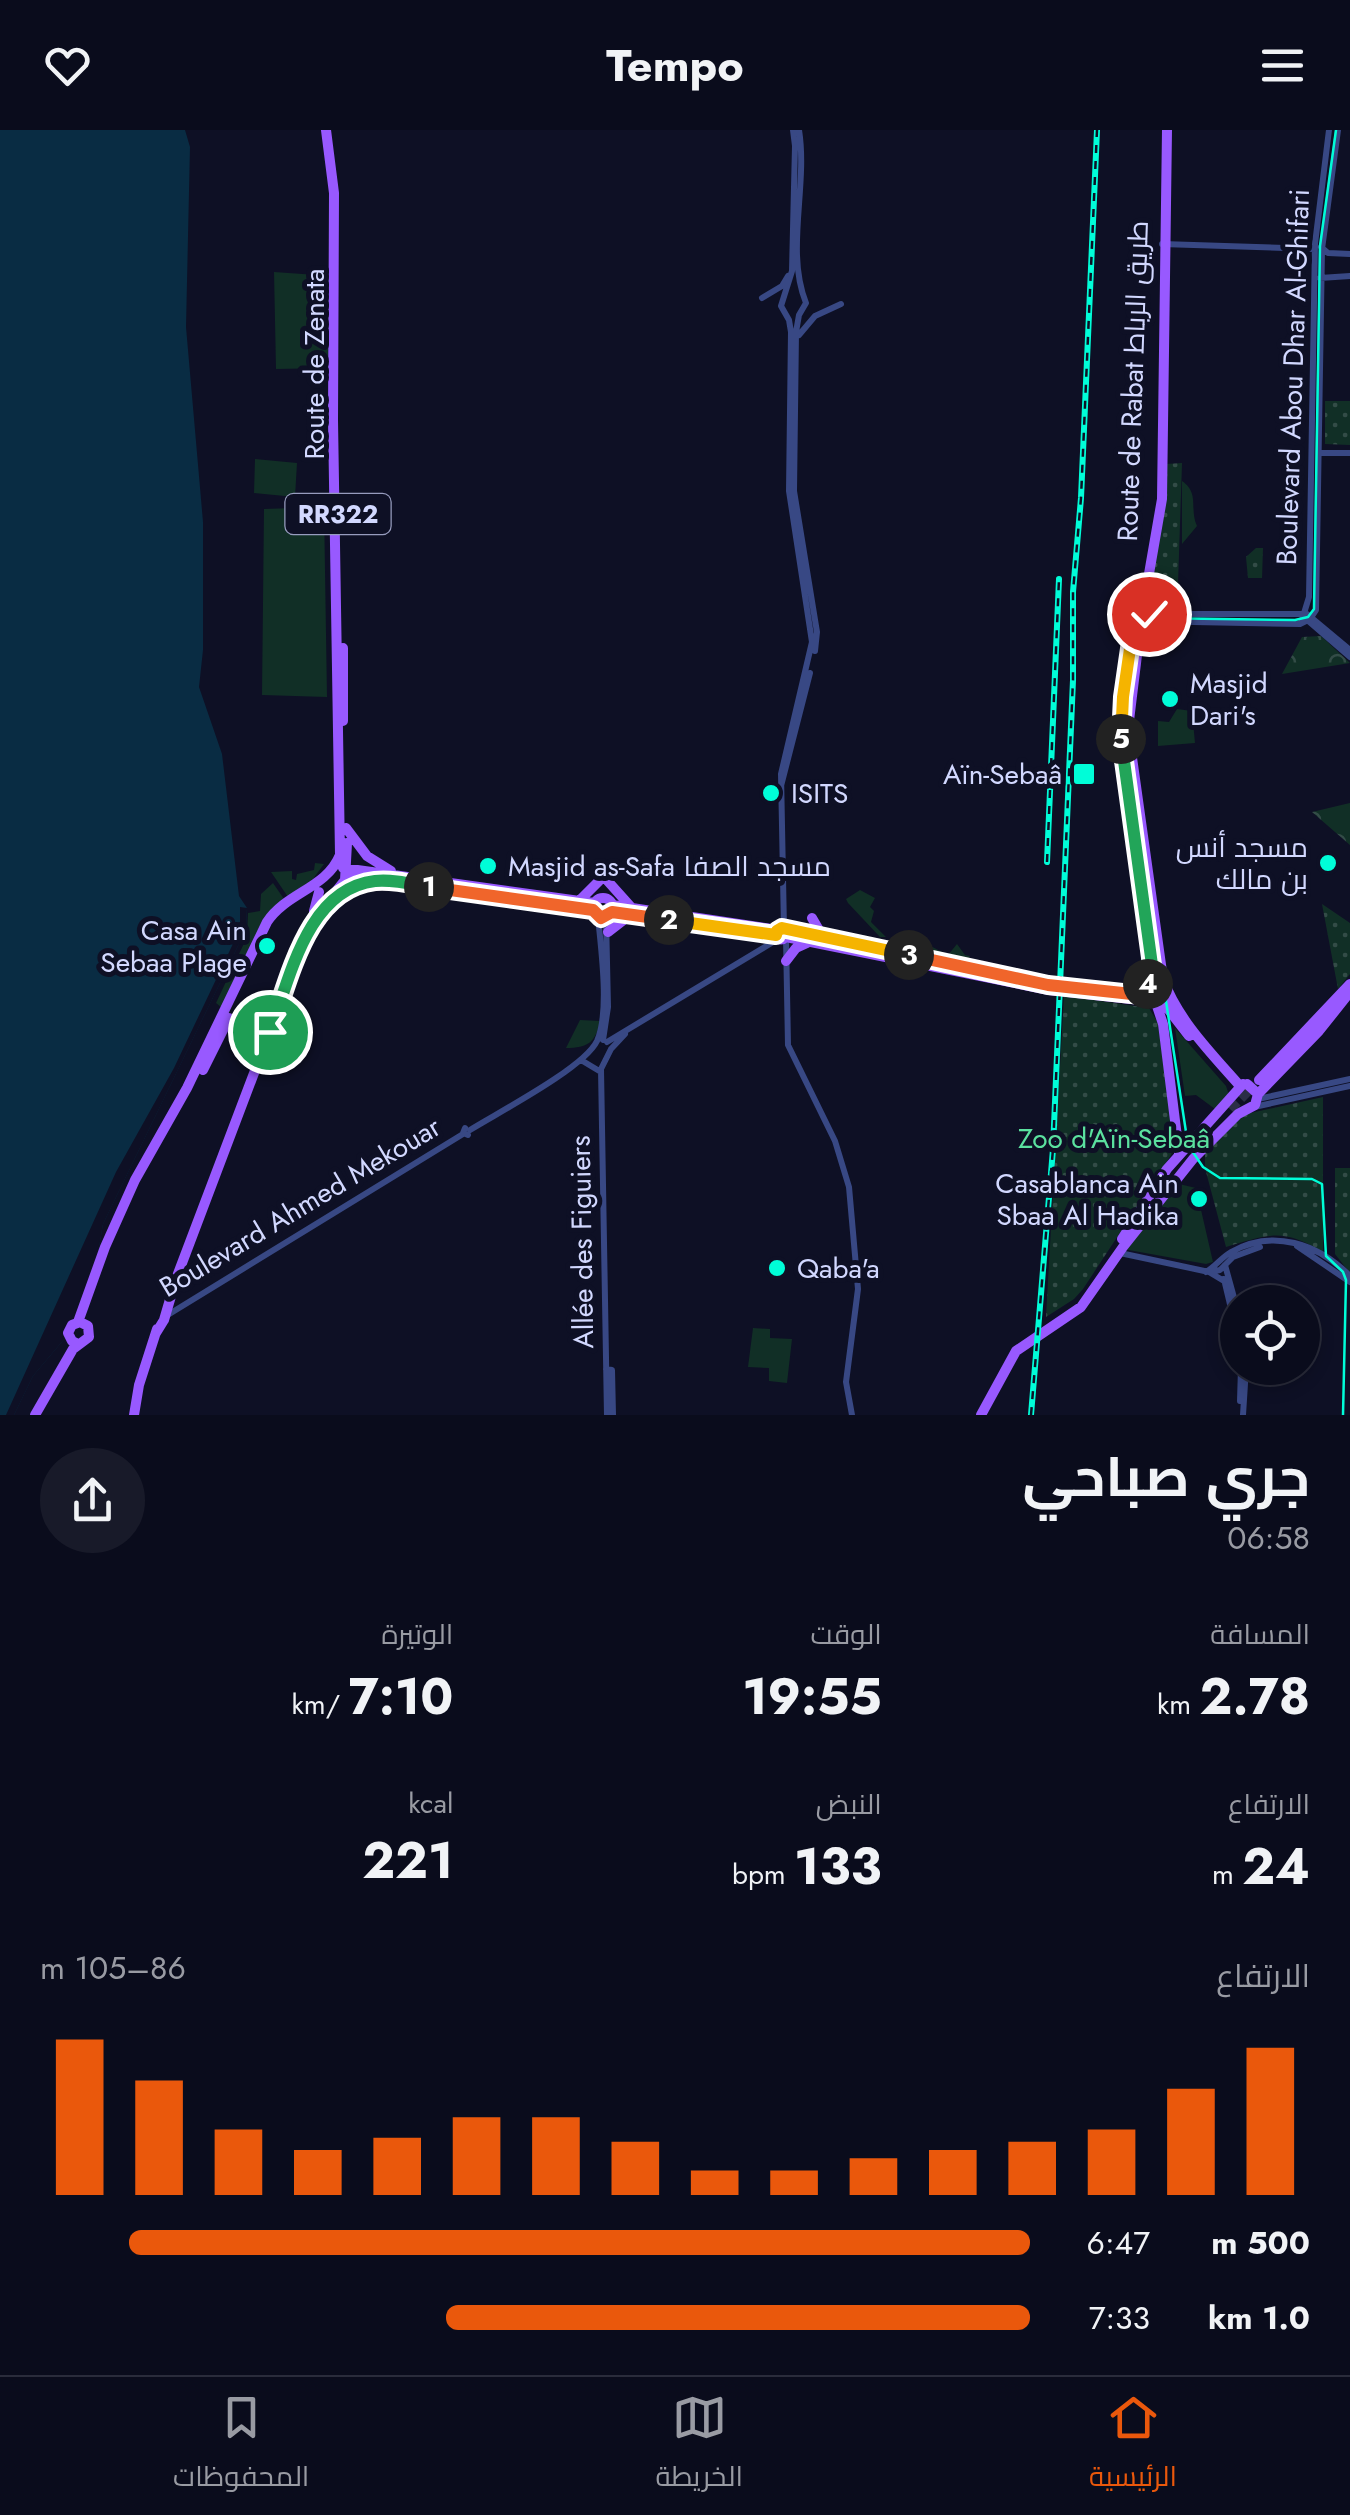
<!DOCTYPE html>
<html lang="ar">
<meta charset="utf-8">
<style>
:root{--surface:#0a0c1c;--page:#181a29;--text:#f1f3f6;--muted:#999ba3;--line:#2a2c3b;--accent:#ea580c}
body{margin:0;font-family:Jost,Cairo,sans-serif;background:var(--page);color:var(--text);direction:rtl;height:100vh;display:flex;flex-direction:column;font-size:38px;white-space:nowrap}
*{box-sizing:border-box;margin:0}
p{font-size:32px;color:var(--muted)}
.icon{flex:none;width:55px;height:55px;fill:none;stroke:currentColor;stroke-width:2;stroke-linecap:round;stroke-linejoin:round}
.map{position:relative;height:1285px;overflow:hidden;direction:ltr}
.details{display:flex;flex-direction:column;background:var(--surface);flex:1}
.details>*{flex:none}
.buttons{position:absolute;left:1220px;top:1155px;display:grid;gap:20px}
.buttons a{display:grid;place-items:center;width:100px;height:100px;border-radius:50%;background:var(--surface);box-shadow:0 5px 15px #0003,0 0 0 2px var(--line);font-size:50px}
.pin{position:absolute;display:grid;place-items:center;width:85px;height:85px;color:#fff;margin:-42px;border:5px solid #fff;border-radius:50%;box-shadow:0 2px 10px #0007}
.km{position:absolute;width:50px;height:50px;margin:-25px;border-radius:50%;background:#222;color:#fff;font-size:28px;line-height:50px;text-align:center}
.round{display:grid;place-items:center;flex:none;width:105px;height:105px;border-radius:52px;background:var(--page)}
.head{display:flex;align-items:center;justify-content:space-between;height:170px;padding:0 40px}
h1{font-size:55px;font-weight:700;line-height:75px}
.stats{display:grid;grid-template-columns:repeat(3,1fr);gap:15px;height:170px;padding:10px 40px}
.stats div{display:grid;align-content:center}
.stats b{font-size:50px;font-weight:700}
.stats small{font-size:28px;font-weight:400}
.stats p{font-size:28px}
.chart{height:280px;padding:20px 40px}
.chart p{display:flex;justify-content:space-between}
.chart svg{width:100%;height:180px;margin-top:10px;stroke:var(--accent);stroke-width:6}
ul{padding:0 40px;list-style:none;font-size:32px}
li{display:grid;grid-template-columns:160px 120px 1fr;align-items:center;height:75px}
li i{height:25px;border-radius:12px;background:var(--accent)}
header{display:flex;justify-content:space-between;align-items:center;height:130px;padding:0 40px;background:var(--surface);font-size:45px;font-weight:700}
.dock{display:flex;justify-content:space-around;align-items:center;height:140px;border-top:2px solid var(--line);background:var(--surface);font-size:28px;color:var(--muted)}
.dock a{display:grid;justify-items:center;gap:5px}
.dock .active{color:var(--accent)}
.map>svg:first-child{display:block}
.green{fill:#112f26}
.forest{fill:url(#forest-crowns)}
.park{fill:url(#park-dots)}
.water{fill:#092c43}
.pier{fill:#0e1025}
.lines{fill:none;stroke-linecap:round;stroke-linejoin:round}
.major-tunnel{stroke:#2b2e46;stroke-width:10;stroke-dasharray:10 5;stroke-linecap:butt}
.minor{stroke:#384884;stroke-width:6}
.major{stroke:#9859ff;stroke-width:10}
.tram{stroke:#00fdd8;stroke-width:2.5}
.rail-casing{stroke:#00fdd8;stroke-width:6}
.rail{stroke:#0e1025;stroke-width:2.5;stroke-dasharray:8;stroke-linecap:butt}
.split-1-casing{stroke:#fff;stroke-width:20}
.split-2-casing{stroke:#fff;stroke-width:20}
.split-3-casing{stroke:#fff;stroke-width:20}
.split-4-casing{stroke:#fff;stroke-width:20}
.split-5-casing{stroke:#fff;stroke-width:20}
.split-6-casing{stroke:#fff;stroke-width:20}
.split-1{stroke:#22a559;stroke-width:12}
.split-2{stroke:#f0652b;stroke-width:12}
.split-3{stroke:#f5b400;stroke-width:12}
.split-4{stroke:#f0652b;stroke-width:12}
.split-5{stroke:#22a559;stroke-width:12}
.split-6{stroke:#f5b400;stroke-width:12}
.poi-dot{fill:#00fdd8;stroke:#0e1025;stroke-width:4}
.labels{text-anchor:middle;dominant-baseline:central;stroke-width:10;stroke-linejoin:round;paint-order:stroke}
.shield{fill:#0e1025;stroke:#979cbe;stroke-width:2.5}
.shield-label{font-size:25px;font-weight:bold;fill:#d2d8ff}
.street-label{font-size:28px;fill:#d2d8ff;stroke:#0e1025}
.poi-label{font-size:28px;fill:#d2d8ff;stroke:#0e1025;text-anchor:start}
.park-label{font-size:28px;fill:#5be19f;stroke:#0e1025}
</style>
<header><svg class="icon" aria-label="menu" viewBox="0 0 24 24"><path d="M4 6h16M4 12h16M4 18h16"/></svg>Tempo<svg class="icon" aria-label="heart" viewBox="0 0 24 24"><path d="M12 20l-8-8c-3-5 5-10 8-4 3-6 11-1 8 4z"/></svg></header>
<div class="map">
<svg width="1350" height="1285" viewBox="0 0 1350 1285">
<defs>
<pattern id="forest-crowns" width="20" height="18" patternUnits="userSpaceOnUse" patternTransform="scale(2.5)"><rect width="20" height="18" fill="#112f26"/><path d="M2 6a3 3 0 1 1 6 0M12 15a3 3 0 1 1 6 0" fill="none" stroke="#334c47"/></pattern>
<pattern id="park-dots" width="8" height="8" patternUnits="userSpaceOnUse" patternTransform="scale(2.5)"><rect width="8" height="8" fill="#112f26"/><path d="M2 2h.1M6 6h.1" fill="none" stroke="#334c47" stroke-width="1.8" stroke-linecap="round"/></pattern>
</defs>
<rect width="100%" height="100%" fill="#0e1025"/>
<path class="green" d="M274,142L331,146L329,238L276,239Z
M255,329L297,333L295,367L254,363Z
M1182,351C1200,363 1189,379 1197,396L1182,414Z
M324,377L327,567L262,565L264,379Z
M1177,579L1192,581L1195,613L1158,616V591L1169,592Z
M315,733L324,734L313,749L288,767L271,742L292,741V749L296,750L297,744L314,740Z
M273,753L284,769L221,877L216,873L247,807L248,783L260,781L261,764Z
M860,760L875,768L870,777L874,781L871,792L886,807H880L848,773L846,769Z
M907,804L948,825L957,814L965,825L970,826L967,832L907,821L908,814L901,811Z
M580,890L600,891C596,912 588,918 566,918Z
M1175,898L1226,956L1229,965L1215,979L1196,965L1185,966Z
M1179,1054L1196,1058L1213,1132L1206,1134L1123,1119Z
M753,1198L770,1199V1208L792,1209L787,1253L769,1251V1238L748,1237Z"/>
<path class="forest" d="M1321,506L1350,533L1282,544L1302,507Z
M1350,673V715L1312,682Z"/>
<path class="park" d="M1325,271H1350V315L1325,314Z
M1182,333L1177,484L1143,483L1166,334Z
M1256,418H1263L1262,448H1248L1246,427Z
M1322,774L1350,793V844L1338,859Z
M1064,866L1149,878L1158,893L1174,1015L1171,1025L1083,1159L1074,1169L1046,1187Z
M1323,967V1122C1282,1098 1270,1104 1226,1117L1205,1038V1021L1241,985Z
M1335,1038H1350V1143L1335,1124Z"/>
<path class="water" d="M0,0H185L190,17L186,197L203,392V520L199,557L222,624L239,766L247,778L246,798L238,816L103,1094L88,1181L33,1246L14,1285H0Z"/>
<path class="pier" d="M240,777L247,778L246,798L238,816L103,1094L88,1181L33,1246L14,1285H6L116,1042L174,938L240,799Z"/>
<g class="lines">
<path class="major-tunnel" d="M1230,979L1255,954"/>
<path class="minor" d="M799,0C808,56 785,121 806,173L799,185L796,202L794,361L817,502L815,521
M1162,114L1315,119
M1321,117L1328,123L1350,124
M1320,148L1350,146
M762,168L782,156L788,146
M799,205L815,186L841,174
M1320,323H1350
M1140,484H1307L1350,520
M1306,489L1350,527
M1140,491L1300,494L1310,489L1316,480L1322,119L1338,0
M1301,493L1309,467L1315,114L1329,0
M781,656L810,543
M784,799L781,644L812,512L789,361L791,202L789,190L781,176L792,141L795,16L793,0
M786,808L788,915L835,1011L849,1057L858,1159L846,1252L852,1285
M603,910L608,877L606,787
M607,912L778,809
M581,930L601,942
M1258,969L1350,949
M1254,977L1350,956
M465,998L463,1003L468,1005
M470,1000C499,982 584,938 597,911C610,882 601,819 598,787
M1297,1116L1350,1152
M1120,1123L1209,1142L1224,1151
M1225,1135L1238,1182
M1206,1142C1216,1136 1222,1127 1231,1122C1273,1098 1318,1114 1350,1146
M1210,1142L1220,1140L1233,1127L1260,1117
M1224,1149L1238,1208
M166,1186L463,1004
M606,1239L612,1240L613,1285
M1240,1271L1241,1238
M607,1285L601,939L611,919L625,904
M1243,1285L1246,1238"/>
<path class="major" d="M1167,0L1162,369L1142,484L1128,599L1163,849C1178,890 1211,923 1240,956
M1136,479L1123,567L1121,613L1151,822L1153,842L1150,871
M343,518V591
M346,698L367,726L391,741
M343,738L594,773
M605,748L631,777
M344,752L360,746L593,780
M336,768L358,755L374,751
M593 778a10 10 0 1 1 20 0a10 10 0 1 1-20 0Z
M580,770L599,751
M612,775L778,800
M314,781L319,762
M612,782L670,790
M812,788L823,807
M775.5 804a5.5 5.5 0 1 1 11 0a5.5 5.5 0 1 1-11 0Z
M608,802L630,785
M786,807L1049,860L1150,871
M303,814L322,779L345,750L347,713
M786,831L796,818L807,813
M1165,875L1189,906
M1157,876L1163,894L1179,1023
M203,940L229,888
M1259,950L1350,854
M1258,964L1319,901L1350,862
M1122,1109L1167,1039L1243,954
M78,1192L105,1117L135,1050L187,958L267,792C287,762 326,759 340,725L333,290L334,63L326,0
M156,1203L164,1190L176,1149L304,811
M35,1285L73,1219L89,1207L88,1196L80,1192L72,1195L68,1203L72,1211L78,1214
M134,1285L139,1255L157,1199
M981,1285L1016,1221L1081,1177L1123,1117L1193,1029L1238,984L1255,975L1258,964L1247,954"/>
<path class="tram" d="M1336,0L1320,116L1314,479L1308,487L1295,490L1151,488L1141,491L1137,501L1127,576V616L1188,1015L1203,1037L1220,1048L1312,1049L1322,1054L1326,1126L1343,1142L1346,1150L1343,1285"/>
<g class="rail-casing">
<path id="rail" d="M1047,732L1059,449
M1031,1285L1053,1019L1073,550V462L1081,368L1097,0"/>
</g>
<use href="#rail" class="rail"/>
</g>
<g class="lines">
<g class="split-1-casing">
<path id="split-1" d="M270,902C290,848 307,759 375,751C392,749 412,754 429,757"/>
</g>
<g class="split-2-casing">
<path id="split-2" d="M429,757L593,780L601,788L612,782L669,790"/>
</g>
<g class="split-3-casing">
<path id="split-3" d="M669,790L776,805L777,801L782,798L909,825"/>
</g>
<g class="split-4-casing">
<path id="split-4" d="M909,825L1048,855L1141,865L1148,854"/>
</g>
<g class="split-5-casing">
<path id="split-5" d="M1121,609L1153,842L1148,854"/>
</g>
<g class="split-6-casing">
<path id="split-6" d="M1121,609L1123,567L1134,491H1141L1142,484H1149"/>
</g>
<use href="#split-1" class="split-1"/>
<use href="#split-2" class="split-2"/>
<use href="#split-3" class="split-3"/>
<use href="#split-4" class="split-4"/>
<use href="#split-5" class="split-5"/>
<use href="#split-6" class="split-6"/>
</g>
<g class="poi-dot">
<circle cx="1170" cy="569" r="10"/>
<rect x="1072" y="632" width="24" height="24" rx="5"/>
<circle cx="771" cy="663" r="10"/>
<circle cx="1328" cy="733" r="10"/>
<circle cx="488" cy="736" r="10"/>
<circle cx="267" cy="816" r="10"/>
<circle cx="1199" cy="1069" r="10"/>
<circle cx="777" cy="1138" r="10"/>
</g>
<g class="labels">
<rect class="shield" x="285.5" y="364" width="105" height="40" rx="8"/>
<g class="shield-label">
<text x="338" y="384">RR322</text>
</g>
<g class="street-label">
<text transform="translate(314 234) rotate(-90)">Route de Zenata</text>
<text transform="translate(1293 247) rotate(-88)">Boulevard Abou Dhar Al-Ghifari</text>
<text transform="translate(1133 251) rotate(-88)">Route de Rabat طريق الرباط</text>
<text transform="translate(300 1077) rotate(-31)">Boulevard Ahmed Mekouar</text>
<text transform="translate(582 1112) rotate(-91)">Allée des Figuiers</text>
</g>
<g class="poi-label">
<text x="1190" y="553">Masjid<tspan x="1190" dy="32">Dari's</tspan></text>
<text x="1062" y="644" text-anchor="end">Aïn-Sebaâ</text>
<text x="791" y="663">ISITS</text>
<text x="1308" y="717" text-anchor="end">مسجد أنس<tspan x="1308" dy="32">بن مالك</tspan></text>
<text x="508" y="736">Masjid as-Safa مسجد الصفا</text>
<text x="247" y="800" text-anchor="end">Casa Ain<tspan x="247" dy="32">Sebaa Plage</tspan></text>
<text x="1179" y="1053" text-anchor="end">Casablanca Ain<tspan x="1179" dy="32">Sbaa Al Hadika</tspan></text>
<text x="797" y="1138">Qaba'a</text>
</g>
<g class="park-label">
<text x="1114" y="1008">Zoo d'Aïn-Sebaâ</text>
</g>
</g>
</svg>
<div class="buttons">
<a><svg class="icon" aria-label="locate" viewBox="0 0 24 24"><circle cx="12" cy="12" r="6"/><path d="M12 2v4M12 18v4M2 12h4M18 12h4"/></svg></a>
</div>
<div class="pin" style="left:270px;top:902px;background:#1e9e55"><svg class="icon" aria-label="arrive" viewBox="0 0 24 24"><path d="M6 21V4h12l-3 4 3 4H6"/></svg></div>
<div class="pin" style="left:1149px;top:484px;background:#d93025"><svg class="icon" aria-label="check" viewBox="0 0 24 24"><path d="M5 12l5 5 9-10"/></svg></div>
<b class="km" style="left:429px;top:757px">1</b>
<b class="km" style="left:669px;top:790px">2</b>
<b class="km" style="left:909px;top:825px">3</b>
<b class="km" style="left:1148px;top:854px">4</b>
<b class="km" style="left:1121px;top:609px">5</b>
</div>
<section class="details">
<div class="head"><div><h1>جري صباحي</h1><p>06:58</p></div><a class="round"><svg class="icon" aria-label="share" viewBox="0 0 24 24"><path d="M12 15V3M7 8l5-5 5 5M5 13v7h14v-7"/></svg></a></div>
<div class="stats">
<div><p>المسافة</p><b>2.78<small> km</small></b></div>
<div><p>الوقت</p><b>19:55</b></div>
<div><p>الوتيرة</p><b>7:10<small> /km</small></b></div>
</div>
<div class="stats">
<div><p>الارتفاع</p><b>24<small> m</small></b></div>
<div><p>النبض</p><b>133<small> bpm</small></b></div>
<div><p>kcal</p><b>221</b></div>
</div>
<div class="chart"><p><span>الارتفاع</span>86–105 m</p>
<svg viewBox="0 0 160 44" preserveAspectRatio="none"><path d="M5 44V6M15 44V16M25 44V28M35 44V33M45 44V30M55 44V25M65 44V25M75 44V31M85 44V38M95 44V38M105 44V35M115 44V33M125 44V31M135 44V28M145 44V18M155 44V8"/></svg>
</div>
<ul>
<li><b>500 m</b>6:47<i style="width:91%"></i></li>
<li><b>1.0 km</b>7:33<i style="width:59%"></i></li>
</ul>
</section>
<nav class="dock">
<a class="active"><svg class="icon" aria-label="home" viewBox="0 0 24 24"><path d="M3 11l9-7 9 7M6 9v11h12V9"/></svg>الرئيسية</a>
<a><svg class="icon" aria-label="map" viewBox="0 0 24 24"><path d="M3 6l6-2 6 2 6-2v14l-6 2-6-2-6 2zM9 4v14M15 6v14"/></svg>الخريطة</a>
<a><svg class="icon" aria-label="saved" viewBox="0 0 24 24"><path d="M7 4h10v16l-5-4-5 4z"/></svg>المحفوظات</a>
</nav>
